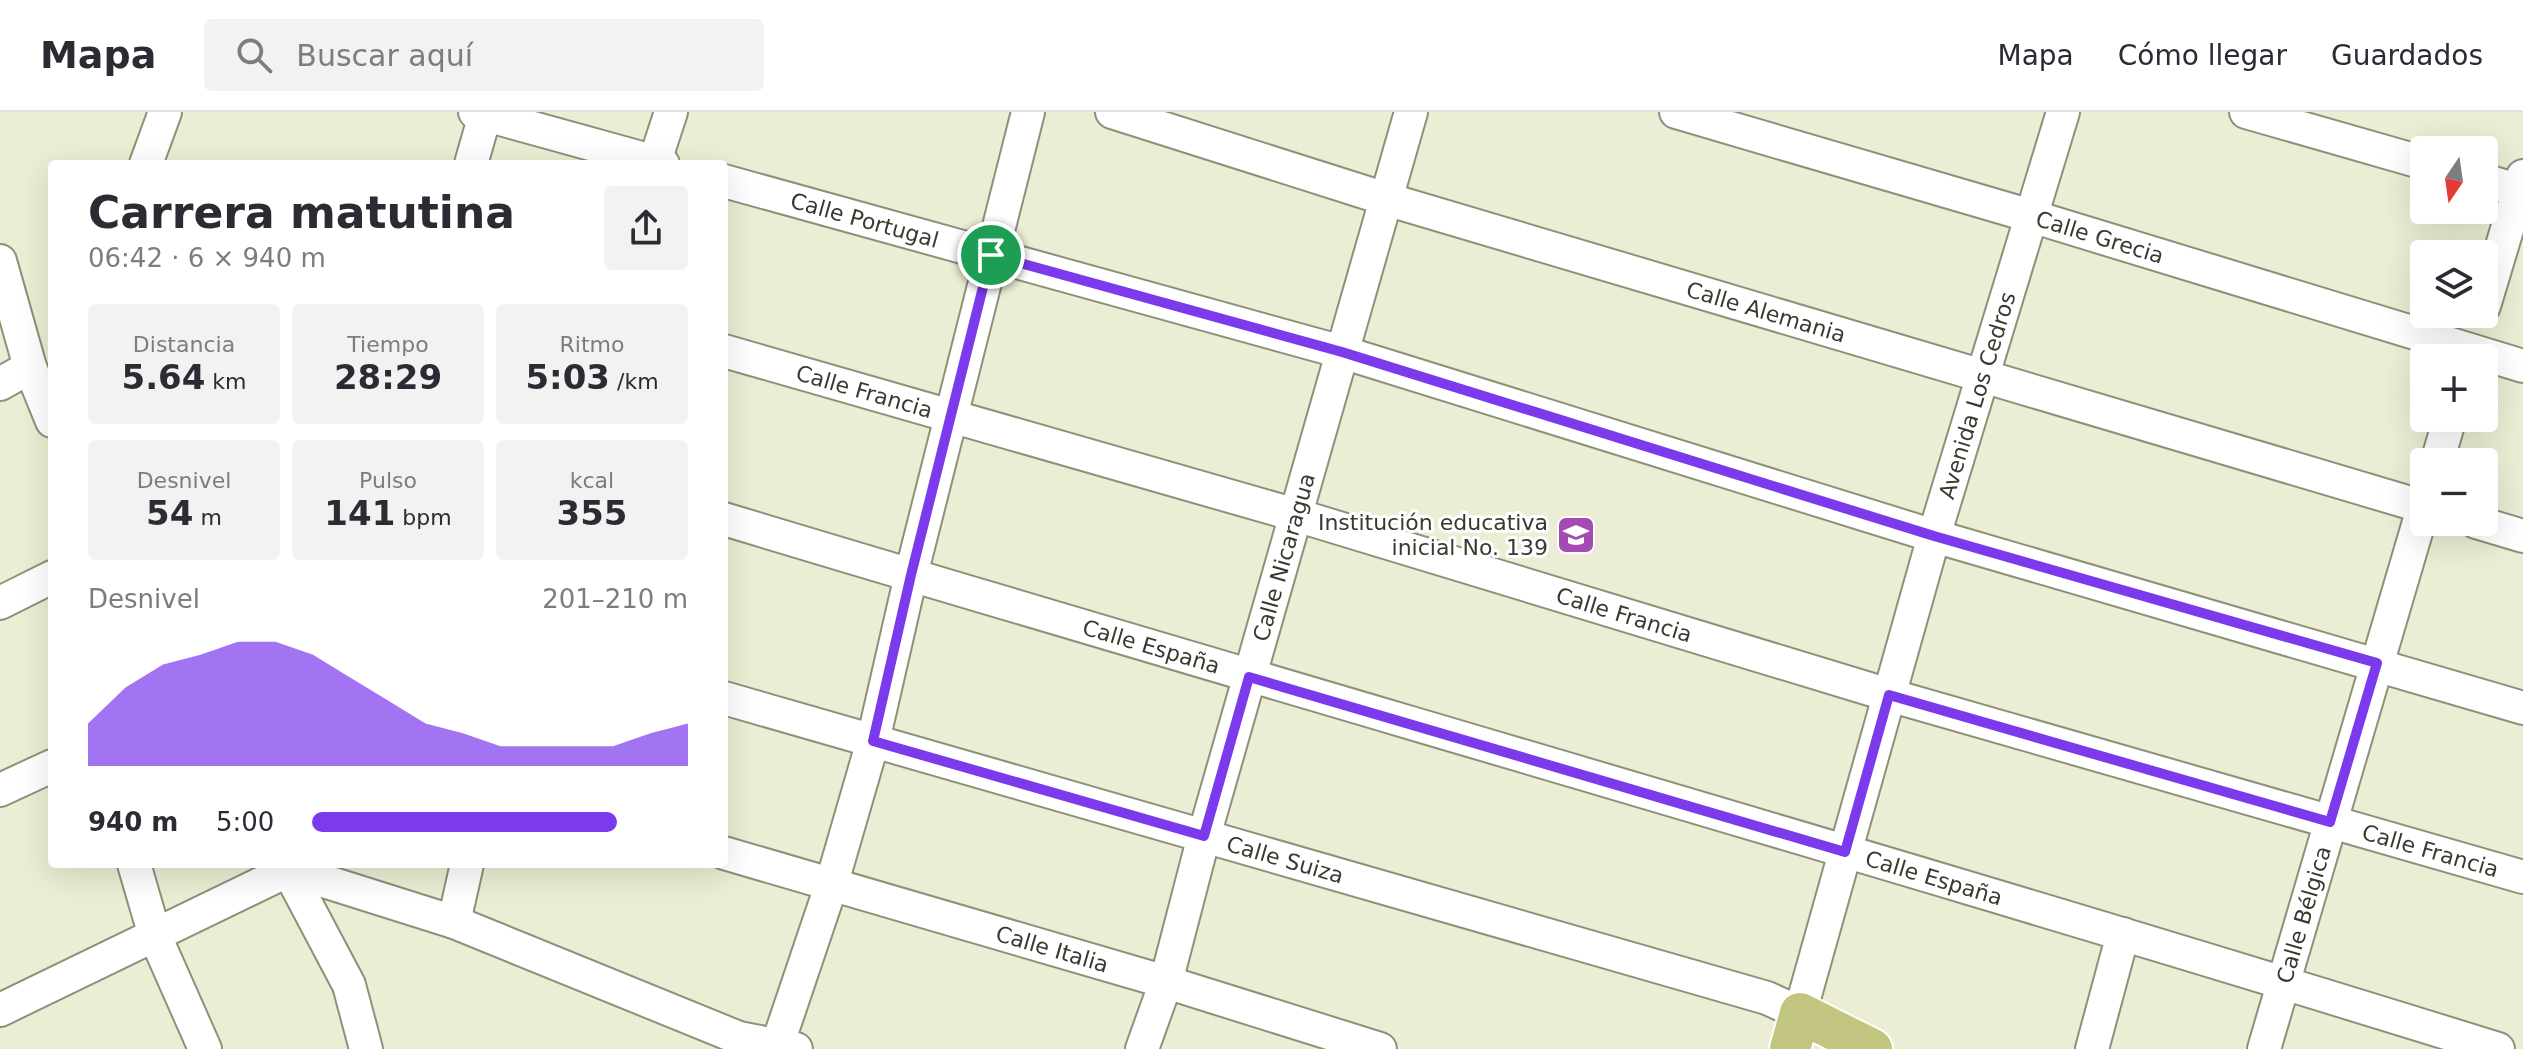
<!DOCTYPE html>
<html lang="es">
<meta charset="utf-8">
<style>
:root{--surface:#fff;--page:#f2f2f3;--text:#2b2b33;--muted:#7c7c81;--line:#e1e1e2;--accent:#7c3aed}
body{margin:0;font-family:"DejaVu Sans",sans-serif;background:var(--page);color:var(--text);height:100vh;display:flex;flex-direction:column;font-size:30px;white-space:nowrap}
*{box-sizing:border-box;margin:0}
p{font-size:26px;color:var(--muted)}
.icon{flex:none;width:44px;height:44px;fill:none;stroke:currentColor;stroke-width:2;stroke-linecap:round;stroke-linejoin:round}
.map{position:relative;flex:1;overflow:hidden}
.details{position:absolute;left:48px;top:48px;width:680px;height:708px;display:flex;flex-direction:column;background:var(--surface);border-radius:8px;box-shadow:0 8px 32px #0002}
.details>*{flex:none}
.needle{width:52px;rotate:193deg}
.buttons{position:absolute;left:2410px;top:24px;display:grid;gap:16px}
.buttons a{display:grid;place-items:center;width:88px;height:88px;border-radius:8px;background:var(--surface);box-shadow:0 8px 32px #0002;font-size:40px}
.pin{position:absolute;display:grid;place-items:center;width:68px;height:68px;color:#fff;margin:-34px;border:4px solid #fff;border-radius:50%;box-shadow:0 2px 8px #0007}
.round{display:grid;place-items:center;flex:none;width:84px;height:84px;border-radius:8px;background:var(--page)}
.summary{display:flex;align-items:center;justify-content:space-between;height:136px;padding:0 40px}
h1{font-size:44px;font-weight:700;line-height:60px}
.figures{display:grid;grid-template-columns:repeat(3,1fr);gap:12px;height:136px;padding:8px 40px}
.figures div{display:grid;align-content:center;border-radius:8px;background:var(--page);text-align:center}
.figures b{font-size:34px;font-weight:700}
.figures small{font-size:22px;font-weight:400}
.figures p{font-size:22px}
.chart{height:224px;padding:16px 40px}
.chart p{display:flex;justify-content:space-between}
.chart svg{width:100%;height:144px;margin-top:8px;fill:var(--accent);opacity:.7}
ul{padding:0 40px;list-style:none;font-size:26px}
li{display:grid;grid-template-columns:128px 96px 1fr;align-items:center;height:60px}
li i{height:20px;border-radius:10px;background:var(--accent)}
header{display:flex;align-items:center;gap:48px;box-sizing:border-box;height:112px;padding:0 40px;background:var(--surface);border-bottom:2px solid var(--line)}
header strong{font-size:38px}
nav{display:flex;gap:44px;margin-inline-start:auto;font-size:28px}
.search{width:560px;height:72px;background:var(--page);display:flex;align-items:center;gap:20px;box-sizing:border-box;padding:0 28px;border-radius:8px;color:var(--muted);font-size:30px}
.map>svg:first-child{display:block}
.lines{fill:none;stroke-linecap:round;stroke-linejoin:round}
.minor-casing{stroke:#8e9079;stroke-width:36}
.major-casing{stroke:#fff;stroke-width:44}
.minor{stroke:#fff;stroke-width:32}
.major{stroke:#c2c57f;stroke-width:40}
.route-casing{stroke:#fff;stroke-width:16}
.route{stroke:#7c3aed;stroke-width:10}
.labels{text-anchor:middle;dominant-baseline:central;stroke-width:6;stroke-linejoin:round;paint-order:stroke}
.street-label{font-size:22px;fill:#38392f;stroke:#fff}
.poi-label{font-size:22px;fill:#38392f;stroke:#fff;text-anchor:end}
</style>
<header>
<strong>Mapa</strong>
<div class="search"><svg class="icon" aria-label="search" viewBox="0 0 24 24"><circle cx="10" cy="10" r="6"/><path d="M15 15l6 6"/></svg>Buscar aquí</div>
<nav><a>Mapa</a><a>Cómo llegar</a><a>Guardados</a></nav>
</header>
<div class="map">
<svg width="2523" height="937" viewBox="0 0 2523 937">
<rect width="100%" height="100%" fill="#ebeed4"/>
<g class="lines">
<g class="minor-casing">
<g id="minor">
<path d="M475,0L663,52"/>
<path id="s1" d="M1112,0L1386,87L2424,395"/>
<path id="s2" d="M1676,0L2031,104L2523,254"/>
<path d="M2246,0L2424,51"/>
<path d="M146,52L165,0"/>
<path d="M471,52L485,3"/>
<path d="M654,52L671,0"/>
<path d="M2484,68L2523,80"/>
<path id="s3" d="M724,69L1342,240L1934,424L2523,596"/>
<path d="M0,149L30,255L52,309"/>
<path d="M2484,194L2523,64"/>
<path id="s4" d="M724,239L1296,403L1889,583L2523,765"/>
<path d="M0,272L30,255"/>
<path d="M2437,350L2450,306"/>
<path id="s5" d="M724,407C1315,585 1909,754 2498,937"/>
<path d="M2476,410L2523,424"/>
<path d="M0,491L52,465"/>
<path id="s6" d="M724,586L1767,886L1800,901L1934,424L2063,0"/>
<path d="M0,678L52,654"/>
<path id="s7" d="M724,741L1166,870L1380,937"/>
<path d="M134,752L155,824L205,937"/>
<path d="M285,752L349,873L366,937"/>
<path d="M454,810L467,752"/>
<path d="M0,898L289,758L454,810L739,926L796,937"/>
<path d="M776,937L831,774L873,629L911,463L1028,0"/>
<path id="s8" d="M1142,937L1166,870L1204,724L1411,0"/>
<path d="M2092,937L2123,822"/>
<path id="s9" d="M2264,937L2424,393"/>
</g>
</g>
<g class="major-casing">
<path id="major" d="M1790,937L1800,901L1872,937"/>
</g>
<use href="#minor" class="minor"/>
<use href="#major" class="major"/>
</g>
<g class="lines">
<g class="route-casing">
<path id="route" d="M991,143L1342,240L1934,424L2377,551L2330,710L1889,583L1845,740L1249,565L1204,724L873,629L911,463Z"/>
</g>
<use href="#route" class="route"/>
</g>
<defs>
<g id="school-square" transform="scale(2)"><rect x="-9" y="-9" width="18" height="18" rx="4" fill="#a54ab5" stroke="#fff"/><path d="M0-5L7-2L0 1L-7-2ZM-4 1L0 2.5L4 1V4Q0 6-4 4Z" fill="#fff"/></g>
</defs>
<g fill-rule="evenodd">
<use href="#school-square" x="1576" y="423"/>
</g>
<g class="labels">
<g class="street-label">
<text stroke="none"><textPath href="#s3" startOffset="146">Calle Portugal</textPath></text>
<text stroke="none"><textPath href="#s2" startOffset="442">Calle Grecia</textPath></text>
<text stroke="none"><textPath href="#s1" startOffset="684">Calle Alemania</textPath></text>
<text stroke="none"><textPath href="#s4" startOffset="146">Calle Francia</textPath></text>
<text stroke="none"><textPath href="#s6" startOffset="1764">Avenida Los Cedros</textPath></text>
<text stroke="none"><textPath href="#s8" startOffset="512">Calle Nicaragua</textPath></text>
<text stroke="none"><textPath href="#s4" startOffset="938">Calle Francia</textPath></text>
<text stroke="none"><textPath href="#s5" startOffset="446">Calle España</textPath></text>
<text stroke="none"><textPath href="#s4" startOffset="1778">Calle Francia</textPath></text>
<text stroke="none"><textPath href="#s6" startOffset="584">Calle Suiza</textPath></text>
<text stroke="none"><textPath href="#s5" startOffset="1262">Calle España</textPath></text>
<text stroke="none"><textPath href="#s9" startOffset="140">Calle Bélgica</textPath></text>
<text stroke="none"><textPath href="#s7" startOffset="342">Calle Italia</textPath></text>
</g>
<g class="poi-label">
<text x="1548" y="410">Institución educativa<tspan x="1548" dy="25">inicial No. 139</tspan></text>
</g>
</g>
</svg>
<div class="buttons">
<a><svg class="needle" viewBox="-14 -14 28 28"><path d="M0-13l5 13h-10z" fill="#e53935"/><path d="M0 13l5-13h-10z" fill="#7c7c81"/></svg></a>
<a><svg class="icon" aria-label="layers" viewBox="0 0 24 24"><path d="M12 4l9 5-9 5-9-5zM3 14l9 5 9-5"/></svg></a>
<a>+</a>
<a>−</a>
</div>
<div class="pin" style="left:991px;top:143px;background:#1e9e55"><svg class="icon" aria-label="arrive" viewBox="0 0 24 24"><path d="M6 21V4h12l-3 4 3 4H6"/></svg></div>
<section class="details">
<div class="summary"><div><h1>Carrera matutina</h1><p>06:42 · 6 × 940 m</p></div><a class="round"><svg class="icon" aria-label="share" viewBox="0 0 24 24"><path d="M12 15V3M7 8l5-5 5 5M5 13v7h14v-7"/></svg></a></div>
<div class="figures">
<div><p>Distancia</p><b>5.64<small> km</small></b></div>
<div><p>Tiempo</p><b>28:29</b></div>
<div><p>Ritmo</p><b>5:03<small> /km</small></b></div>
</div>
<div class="figures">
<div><p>Desnivel</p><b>54<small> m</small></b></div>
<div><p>Pulso</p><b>141<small> bpm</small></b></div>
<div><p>kcal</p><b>355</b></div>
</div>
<div class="chart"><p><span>Desnivel</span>201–210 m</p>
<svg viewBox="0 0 160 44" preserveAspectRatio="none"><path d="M0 44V31L10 20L20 13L30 10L40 6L50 6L60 10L70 17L80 24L90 31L100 34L110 38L120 38L130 38L140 38L150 34L160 31V44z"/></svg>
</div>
<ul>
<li><b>940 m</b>5:00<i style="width:81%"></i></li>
</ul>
</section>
</div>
